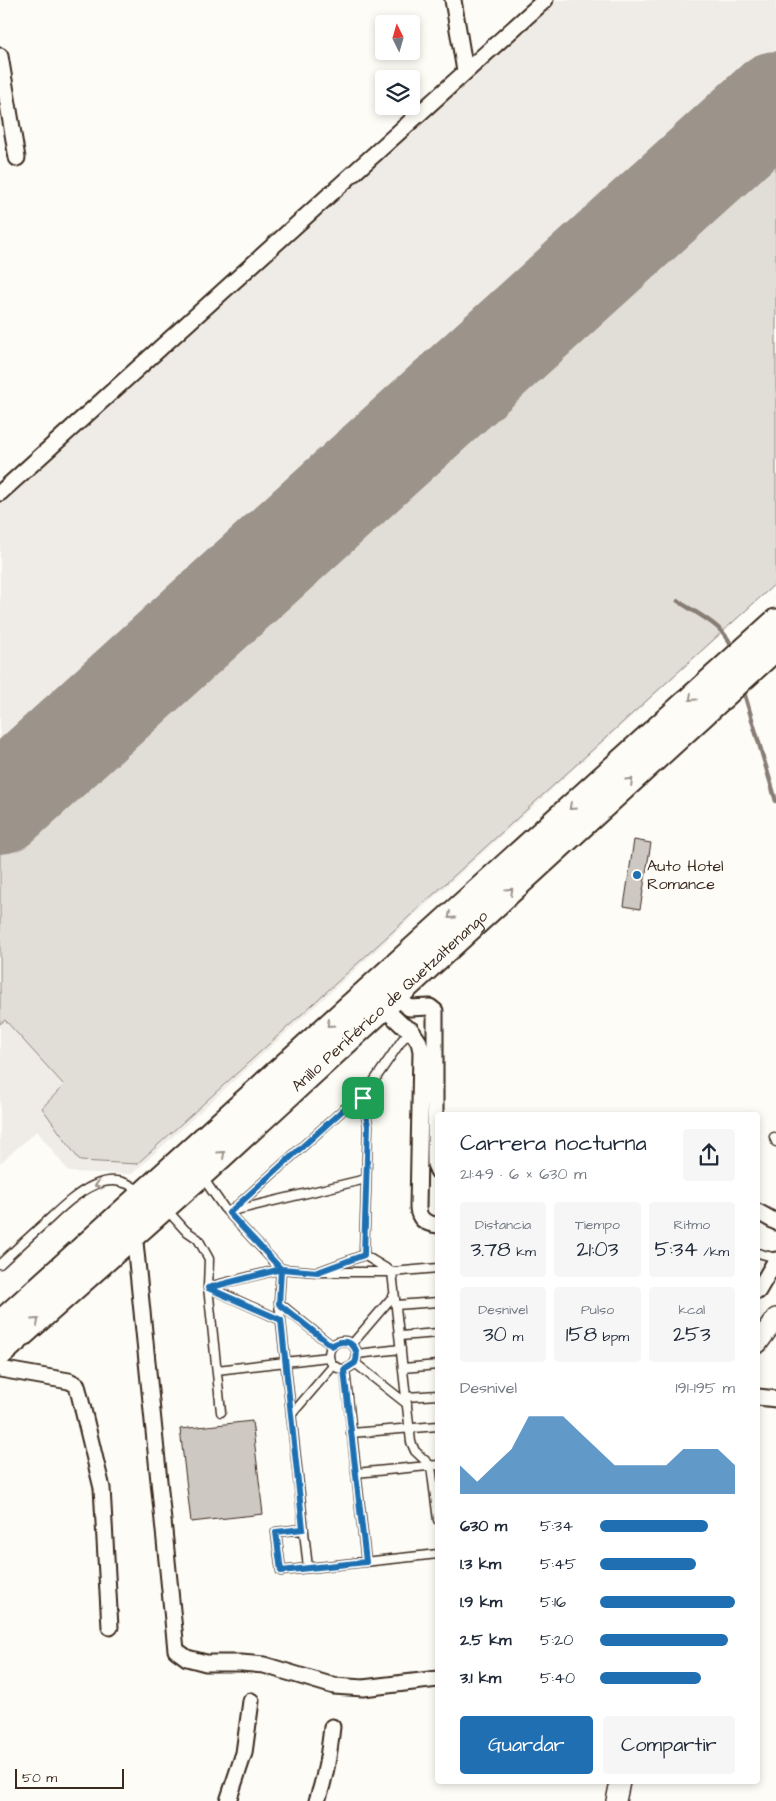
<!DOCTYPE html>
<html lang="es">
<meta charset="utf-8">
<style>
:root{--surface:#fff;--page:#f6f6f7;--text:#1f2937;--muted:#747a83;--accent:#1f6fb2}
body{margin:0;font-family:"Architects Daughter",sans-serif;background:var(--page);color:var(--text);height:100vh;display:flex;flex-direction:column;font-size:19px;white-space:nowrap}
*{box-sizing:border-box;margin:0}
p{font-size:16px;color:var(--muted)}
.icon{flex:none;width:28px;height:28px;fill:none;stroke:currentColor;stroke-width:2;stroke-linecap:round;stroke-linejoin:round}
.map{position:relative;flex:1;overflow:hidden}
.side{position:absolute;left:435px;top:1112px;width:325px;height:672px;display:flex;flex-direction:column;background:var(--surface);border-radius:5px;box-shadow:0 2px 8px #0003}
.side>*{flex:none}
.needle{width:32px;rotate:355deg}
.tools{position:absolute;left:375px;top:15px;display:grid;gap:10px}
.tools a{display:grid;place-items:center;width:45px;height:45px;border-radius:5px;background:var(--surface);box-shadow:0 2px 8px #0003;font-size:25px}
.scale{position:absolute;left:15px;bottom:12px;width:109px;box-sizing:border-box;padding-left:5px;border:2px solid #3b2a1e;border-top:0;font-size:14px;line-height:18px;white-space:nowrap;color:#3b2a1e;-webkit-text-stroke:4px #fdfcf7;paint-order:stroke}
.pin{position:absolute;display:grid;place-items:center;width:42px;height:42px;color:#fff;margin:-21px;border-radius:10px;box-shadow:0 2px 8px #0006}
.round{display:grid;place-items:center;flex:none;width:52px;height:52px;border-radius:5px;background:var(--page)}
.headline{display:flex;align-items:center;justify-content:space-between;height:85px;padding:0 25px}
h1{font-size:22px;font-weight:600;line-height:38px}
.stats{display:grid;grid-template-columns:repeat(3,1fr);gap:8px;height:85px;padding:5px 25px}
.stats div{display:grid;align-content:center;border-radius:5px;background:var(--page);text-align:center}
.stats b{font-size:21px;font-weight:600}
.stats small{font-size:14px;font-weight:400}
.stats p{font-size:14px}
.chart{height:140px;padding:10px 25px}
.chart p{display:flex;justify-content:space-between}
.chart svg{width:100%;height:90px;margin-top:5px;fill:var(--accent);opacity:.7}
.button{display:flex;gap:10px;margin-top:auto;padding:10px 25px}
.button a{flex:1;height:58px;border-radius:5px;background:var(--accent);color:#fff;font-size:20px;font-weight:600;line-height:58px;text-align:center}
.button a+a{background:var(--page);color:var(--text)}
ul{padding:0 25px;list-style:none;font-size:16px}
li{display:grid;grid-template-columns:80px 60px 1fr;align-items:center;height:38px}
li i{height:12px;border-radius:6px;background:var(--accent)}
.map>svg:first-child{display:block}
.built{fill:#efece7}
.green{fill:#e1ded7;stroke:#8e847a}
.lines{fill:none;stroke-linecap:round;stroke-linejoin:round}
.stream{stroke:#887d74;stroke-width:4.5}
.taxiway{stroke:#9c938a;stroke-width:39}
.runway{stroke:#9c938a;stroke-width:98}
.building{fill:#cdc8c2;stroke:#3b2a1e}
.service-casing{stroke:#3b2a1e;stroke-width:11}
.minor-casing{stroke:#3b2a1e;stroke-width:19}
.tertiary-casing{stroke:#3b2a1e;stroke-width:22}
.trunk-casing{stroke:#3b2a1e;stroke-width:29}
.service{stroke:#fdfcf7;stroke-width:8}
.minor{stroke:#fdfcf7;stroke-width:15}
.tertiary{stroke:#fdfcf7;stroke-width:19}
.trunk{stroke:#fdfcf7;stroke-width:25}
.oneway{stroke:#9c938a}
.route-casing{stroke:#fff;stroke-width:10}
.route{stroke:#1f6fb2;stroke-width:6}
.poi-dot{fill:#1f6fb2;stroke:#fdfcf7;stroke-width:2}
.labels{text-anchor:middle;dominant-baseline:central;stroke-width:4.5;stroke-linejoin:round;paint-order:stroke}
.poi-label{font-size:16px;fill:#3b2a1e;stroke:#fdfcf7;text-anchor:start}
.street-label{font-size:16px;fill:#3b2a1e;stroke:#fdfcf7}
</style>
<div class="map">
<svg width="776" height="1801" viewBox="0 0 776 1801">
<rect width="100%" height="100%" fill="#fdfcf7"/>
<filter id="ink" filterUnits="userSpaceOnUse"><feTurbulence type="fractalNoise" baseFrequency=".02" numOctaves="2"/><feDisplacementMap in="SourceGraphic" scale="10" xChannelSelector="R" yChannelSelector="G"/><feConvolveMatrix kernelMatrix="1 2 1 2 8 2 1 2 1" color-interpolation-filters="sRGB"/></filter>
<g filter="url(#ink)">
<path class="built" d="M557,0H776V584L132,1174L69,1172L37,1131L0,1163V499L274,252Z"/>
<path class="green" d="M776,132V583L137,1164L80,1161L42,1108L64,1085L5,1020L0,1024V836Z"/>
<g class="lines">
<path class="stream" d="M678,601C697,614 727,627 733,650
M743,689L776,801"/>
<path class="taxiway" d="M0,808L21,785"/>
<path class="runway" d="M0,805L776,100"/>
</g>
<path class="building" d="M634,840L651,843L640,909L624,906Z
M252,1421L263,1514L191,1522L180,1429Z"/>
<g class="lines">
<g class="service-casing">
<path id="service" d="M363,1097L368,1126L364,1255
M774,1137L776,1142
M203,1178L224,1208L281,1269L279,1303L308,1568
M167,1210L185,1230L198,1239L209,1259L208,1287L221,1412
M236,1210L366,1179
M229,1213L344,1109L363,1097L402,1040L411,1030
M758,1253L776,1258
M0,1264C15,1250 30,1236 46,1222C70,1200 107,1161 141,1193
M318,1272L364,1255L392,1272L411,1442L415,1451L431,1466L438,1520
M208,1287L281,1269L318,1272H392L438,1268
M208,1287L281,1320
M279,1303L332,1346
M396,1305L438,1302
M400,1336L438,1333
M329 1355a14 14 0 1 1 28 0a14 14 0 1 1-28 0Z
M352,1344L394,1295
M357,1354L401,1349
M355,1363L407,1404
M403,1368L438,1365
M217,1370L328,1357
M345,1370L366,1562
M406,1397L438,1395
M291,1415L333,1366
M351,1433L438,1426
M356,1473L438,1465
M303,1529L276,1532L281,1571L438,1554"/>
</g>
<g class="minor-casing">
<path id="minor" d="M453,0L465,71
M0,56L17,158
M0,493L545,0
M397,995L409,1008L430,1007L435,1011V1164L438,1171
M383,1007L402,1025L411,1030L419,1042L421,1051L418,1208C419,1220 426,1224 438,1225
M758,1212L776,1222
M134,1232L176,1650L187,1658L206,1663H241L264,1665L334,1686L363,1688L438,1679
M758,1291L776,1260
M0,1369L69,1381L77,1385L102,1488L110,1627
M758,1397L776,1399
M228,1801L244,1753L251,1701
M317,1801C326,1776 329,1753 332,1727"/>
</g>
<g class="tertiary-casing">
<path id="tertiary" d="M758,1343L776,1318
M616,1801L620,1782"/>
</g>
<g class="trunk-casing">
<g id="trunk">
<path d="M0,1324L776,622"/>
<path id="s1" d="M0,1353L201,1174L776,647"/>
</g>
</g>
<use href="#service" class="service"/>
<use href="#minor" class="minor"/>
<use href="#tertiary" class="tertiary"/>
<use href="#trunk" class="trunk"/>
</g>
<defs><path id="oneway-chevron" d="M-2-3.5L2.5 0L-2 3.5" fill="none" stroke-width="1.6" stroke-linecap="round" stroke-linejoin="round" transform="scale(1.25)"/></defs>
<g class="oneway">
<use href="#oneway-chevron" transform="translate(692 698) rotate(138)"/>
<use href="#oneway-chevron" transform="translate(630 781) rotate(-43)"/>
<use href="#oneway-chevron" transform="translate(572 807) rotate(138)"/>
<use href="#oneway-chevron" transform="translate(510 891) rotate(-43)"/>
<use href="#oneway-chevron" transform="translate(451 916) rotate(138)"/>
<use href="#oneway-chevron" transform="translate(330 1024) rotate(138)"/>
<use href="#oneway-chevron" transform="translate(222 1154) rotate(-42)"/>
<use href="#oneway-chevron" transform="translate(98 1185) rotate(164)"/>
<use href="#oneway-chevron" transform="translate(36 1321) rotate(-42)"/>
</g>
</g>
<g class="lines" filter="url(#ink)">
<g class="route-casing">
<path id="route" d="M363,1098L368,1126L364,1255L318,1272L281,1269L208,1288L281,1320L303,1529L276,1532L281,1571L366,1562L344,1370L355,1363C362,1347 346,1335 332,1346L279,1304L281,1269L229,1213L344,1109L363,1098"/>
</g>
<use href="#route" class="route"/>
</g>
<circle class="poi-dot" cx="637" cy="875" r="5"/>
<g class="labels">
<g class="poi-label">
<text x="647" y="866">Auto Hotel<tspan x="647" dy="18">Romance</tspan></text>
</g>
<g class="street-label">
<text stroke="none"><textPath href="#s1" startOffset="525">Anillo Periférico de Quetzaltenango</textPath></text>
</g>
</g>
</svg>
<div class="tools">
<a><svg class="needle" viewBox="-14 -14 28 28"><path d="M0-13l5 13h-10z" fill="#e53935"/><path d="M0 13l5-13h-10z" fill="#747a83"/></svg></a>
<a><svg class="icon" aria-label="layers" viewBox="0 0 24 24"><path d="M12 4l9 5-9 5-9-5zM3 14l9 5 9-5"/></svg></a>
</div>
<div class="scale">50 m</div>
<div class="pin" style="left:363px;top:1098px;background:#1e9e55"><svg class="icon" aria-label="arrive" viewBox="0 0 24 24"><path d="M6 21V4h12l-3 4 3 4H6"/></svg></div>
<section class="side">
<div class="headline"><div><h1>Carrera nocturna</h1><p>21:49 · 6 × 630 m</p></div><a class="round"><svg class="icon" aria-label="share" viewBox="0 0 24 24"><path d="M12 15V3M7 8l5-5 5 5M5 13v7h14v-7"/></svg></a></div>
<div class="stats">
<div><p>Distancia</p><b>3.78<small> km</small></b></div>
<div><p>Tiempo</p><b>21:03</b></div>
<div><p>Ritmo</p><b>5:34<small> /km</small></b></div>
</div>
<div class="stats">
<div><p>Desnivel</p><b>30<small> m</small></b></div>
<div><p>Pulso</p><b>158<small> bpm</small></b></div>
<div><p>kcal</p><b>253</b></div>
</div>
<div class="chart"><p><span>Desnivel</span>191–195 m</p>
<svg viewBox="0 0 160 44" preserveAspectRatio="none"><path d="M0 44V30L10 38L20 30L30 22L40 6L50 6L60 6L70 14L80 22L90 30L100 30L110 30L120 30L130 22L140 22L150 22L160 30V44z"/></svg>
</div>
<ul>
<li><b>630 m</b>5:34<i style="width:80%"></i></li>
<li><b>1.3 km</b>5:45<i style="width:71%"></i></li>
<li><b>1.9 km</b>5:16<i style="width:100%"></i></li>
<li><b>2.5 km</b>5:20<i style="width:95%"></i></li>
<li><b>3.1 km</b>5:40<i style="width:75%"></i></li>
</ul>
<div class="button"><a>Guardar</a><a>Compartir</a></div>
</section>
</div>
